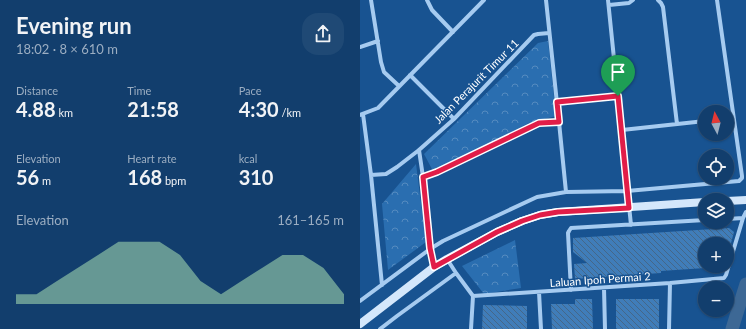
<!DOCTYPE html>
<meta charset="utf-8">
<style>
:root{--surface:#123e6d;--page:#1f4975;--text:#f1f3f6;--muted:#9caec2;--line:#315780;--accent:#8abfa5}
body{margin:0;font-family:Lato,sans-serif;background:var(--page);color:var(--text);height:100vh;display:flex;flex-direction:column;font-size:15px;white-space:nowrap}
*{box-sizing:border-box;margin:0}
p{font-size:13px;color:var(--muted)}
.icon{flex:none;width:22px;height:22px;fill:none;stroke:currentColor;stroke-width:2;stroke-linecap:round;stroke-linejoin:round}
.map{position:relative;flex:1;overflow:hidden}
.panel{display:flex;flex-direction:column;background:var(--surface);width:360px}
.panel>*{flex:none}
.needle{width:26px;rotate:353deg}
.controls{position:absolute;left:338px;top:105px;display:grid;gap:8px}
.controls a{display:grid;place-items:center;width:36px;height:36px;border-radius:50%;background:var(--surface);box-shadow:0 1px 3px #0004,0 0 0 1px var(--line);font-size:20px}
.pin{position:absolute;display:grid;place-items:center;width:34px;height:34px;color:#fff;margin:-41px -17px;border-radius:50% 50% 50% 0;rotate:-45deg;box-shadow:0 0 4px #0007}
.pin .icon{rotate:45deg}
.round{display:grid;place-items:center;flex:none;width:42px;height:42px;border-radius:16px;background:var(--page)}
.headline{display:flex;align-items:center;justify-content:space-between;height:68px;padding:0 16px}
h1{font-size:22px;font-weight:700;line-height:30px}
.figures{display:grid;grid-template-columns:repeat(3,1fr);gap:6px;height:68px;padding:4px 16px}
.figures div{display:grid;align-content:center}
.figures b{font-size:20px;font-weight:700}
.figures small{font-size:11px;font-weight:400}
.figures p{font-size:11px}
.chart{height:112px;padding:8px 16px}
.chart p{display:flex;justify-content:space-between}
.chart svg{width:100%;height:72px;margin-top:4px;fill:var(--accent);opacity:.7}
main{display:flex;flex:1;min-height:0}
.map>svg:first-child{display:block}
.forest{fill:url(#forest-crowns)}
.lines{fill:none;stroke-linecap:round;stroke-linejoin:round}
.river{stroke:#3d6895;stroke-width:13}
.building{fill:url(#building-back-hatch)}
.street{stroke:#a6cbf0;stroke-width:4}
.secondary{stroke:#d4e7fb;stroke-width:8}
.route-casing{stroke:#fff;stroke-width:8}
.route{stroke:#e11d48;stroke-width:5}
.labels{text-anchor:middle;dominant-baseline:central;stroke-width:3;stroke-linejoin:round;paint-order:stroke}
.street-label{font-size:11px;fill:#fff;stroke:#185391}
</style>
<main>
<section class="panel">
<div class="headline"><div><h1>Evening run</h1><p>18:02 · 8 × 610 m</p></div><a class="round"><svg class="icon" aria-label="share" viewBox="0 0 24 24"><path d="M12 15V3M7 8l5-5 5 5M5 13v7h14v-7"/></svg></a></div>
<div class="figures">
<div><p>Distance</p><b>4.88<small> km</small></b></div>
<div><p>Time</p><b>21:58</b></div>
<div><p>Pace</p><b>4:30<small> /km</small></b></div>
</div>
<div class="figures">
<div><p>Elevation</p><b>56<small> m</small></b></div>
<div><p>Heart rate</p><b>168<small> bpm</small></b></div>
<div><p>kcal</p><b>310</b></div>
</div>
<div class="chart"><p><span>Elevation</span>161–165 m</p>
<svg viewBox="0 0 160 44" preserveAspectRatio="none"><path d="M0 44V38L10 38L20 30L30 22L40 14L50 6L60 6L70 6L80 14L90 30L100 38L110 30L120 22L130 14L140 14L150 22L160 38V44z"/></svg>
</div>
</section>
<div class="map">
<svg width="386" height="329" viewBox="0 0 386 329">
<defs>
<pattern id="forest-crowns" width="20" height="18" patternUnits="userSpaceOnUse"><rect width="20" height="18" fill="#2a6eb0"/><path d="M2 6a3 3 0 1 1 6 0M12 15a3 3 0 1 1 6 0" fill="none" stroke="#558bc0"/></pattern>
<pattern id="building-back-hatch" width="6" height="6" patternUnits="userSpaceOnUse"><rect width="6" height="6" fill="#407db9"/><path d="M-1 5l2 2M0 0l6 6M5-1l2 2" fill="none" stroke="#456788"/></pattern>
</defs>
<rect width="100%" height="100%" fill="#185391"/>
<path class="forest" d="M188,41L196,116L169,123L84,168L73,171L64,154L178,43Z
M56,164L66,242L28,270L22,204Z
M155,240L161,288L124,294L102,266Z"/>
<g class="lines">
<path class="river" d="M372,329L386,284"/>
</g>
<path class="building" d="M369,228L374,232L371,243L345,244V268L301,271V273L215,279L214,264L227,263L213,252V238Z
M215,299H232L233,329H192L191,304H215Z
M256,299H299V329H256Z
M123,305L167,306V329H122Z"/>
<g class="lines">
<path class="street" d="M11,0L21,62L24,72L39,86
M67,0L72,10L93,32
M186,0L199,122L206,192
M248,0L271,225
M298,0L301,3L303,7L317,124
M249,5L269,3L273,0
M0,47L18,41
M50,75L94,119
M197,102L258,96
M3,114L11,175L22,285
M0,115L18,108L124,0
M262,130L345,121
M59,150L63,177L70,249L74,267
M11,175L26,174L37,167L59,150L94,119L174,35L178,34L189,33
M63,177L77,172L179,123L199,122
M367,219L383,218
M87,259L96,273L113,296
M244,288L245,329
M211,290L208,233L209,231L211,228L345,220
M179,292L181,329
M113,296L310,283L364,278L366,275L383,218L386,212
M0,301L70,249L83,241L177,197L206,192L267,191L379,181L382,178V176L357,0
M20,329L37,316L96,273
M111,329L113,296
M309,329L310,283"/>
<path class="secondary" d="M367,201L386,200
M0,324L74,267L87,259L137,232L162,221L180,215L198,212L345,202"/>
</g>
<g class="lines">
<g class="route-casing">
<path id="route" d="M258,96L269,208L198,212L180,215L162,221L137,232L74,267L70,248L63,177L77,172L179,123L199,122L197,102Z"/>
</g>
<use href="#route" class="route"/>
</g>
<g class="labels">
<g class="street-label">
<text transform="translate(116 81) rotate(-45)">Jalan Perajurit Timur 11</text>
<text transform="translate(240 279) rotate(-4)">Laluan Ipoh Permai 2</text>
</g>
</g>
</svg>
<div class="controls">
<a><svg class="needle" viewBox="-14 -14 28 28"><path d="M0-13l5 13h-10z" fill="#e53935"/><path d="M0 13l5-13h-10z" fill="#9caec2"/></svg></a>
<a><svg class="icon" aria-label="locate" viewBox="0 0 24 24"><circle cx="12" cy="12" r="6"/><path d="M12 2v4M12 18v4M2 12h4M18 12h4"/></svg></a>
<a><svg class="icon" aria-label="layers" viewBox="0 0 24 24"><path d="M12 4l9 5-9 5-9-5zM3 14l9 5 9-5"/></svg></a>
<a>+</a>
<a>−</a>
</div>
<div class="pin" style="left:258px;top:96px;background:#1e9e55"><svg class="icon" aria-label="arrive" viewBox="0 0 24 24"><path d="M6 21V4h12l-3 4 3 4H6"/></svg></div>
</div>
</main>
